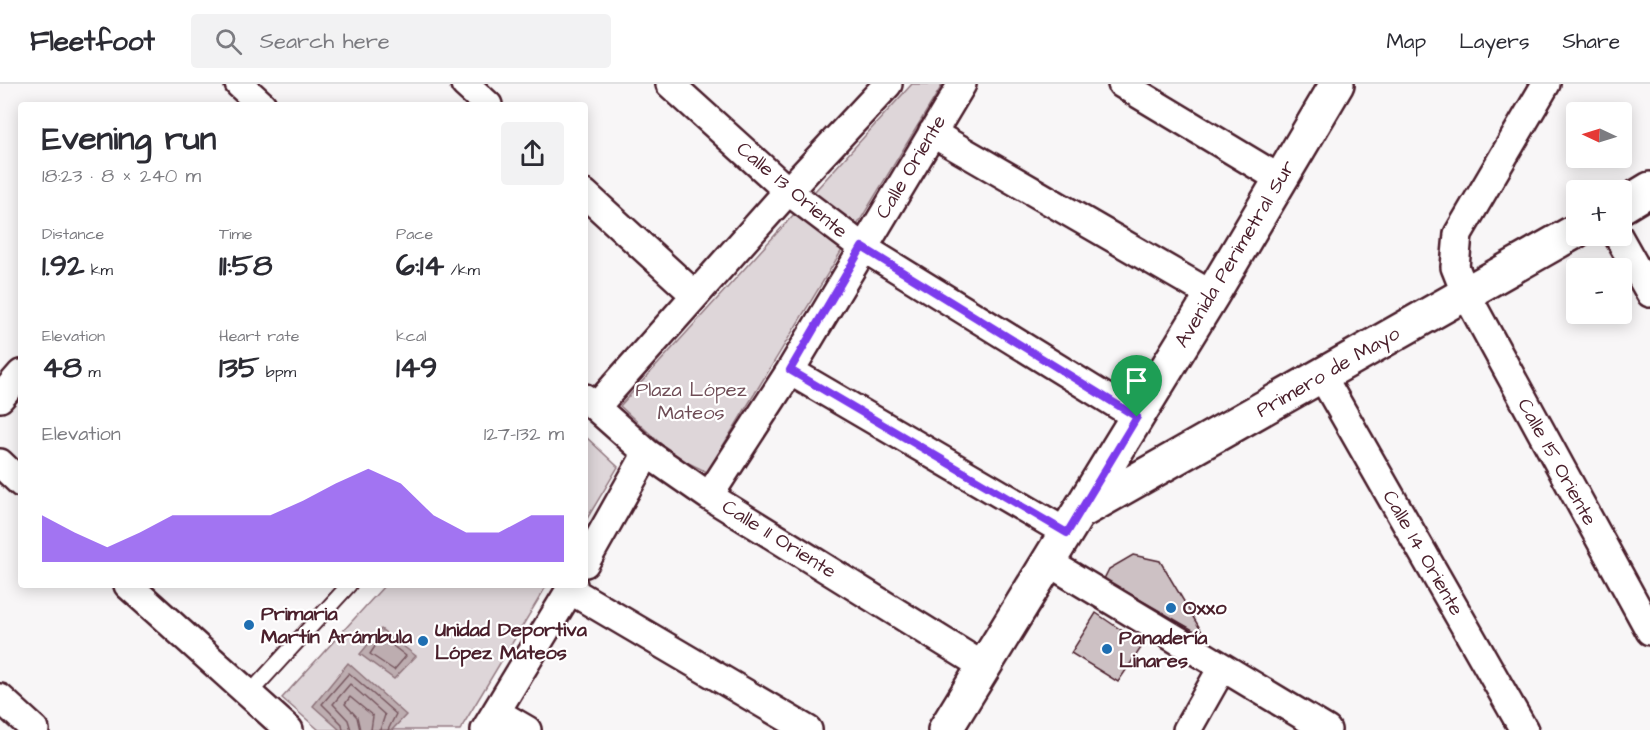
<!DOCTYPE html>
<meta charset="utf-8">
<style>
:root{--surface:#fff;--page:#f2f2f3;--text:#2b2b33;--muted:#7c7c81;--line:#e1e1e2;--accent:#7c3aed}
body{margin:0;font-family:"Architects Daughter",sans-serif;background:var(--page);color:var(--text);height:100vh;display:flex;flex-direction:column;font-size:22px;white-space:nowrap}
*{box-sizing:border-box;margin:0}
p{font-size:20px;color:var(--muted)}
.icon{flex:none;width:33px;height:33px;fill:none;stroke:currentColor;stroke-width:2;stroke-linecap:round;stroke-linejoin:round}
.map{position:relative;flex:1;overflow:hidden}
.side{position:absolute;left:18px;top:18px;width:570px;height:486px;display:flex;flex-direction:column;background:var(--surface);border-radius:6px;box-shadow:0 3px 15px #0003}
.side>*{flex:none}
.needle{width:39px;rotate:274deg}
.tools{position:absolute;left:1566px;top:18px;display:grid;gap:12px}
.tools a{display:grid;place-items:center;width:66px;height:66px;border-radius:6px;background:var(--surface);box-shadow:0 3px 15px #0003;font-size:30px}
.pin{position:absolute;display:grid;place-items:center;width:51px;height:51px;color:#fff;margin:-62px -26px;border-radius:50% 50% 50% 0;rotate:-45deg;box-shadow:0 0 6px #0007}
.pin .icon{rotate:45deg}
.round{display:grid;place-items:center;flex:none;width:63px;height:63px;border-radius:6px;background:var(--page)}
.overview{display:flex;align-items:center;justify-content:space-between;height:102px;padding:0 24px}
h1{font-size:33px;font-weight:700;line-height:45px}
.metrics{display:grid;grid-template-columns:repeat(3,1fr);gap:9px;height:102px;padding:6px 24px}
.metrics div{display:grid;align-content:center}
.metrics b{font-size:30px;font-weight:700}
.metrics small{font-size:16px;font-weight:400}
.metrics p{font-size:16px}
.chart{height:168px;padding:12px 24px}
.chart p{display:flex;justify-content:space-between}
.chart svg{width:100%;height:108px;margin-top:6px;fill:var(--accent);opacity:.7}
header{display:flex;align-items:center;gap:36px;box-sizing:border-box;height:84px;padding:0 30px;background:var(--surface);border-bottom:2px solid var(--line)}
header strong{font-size:28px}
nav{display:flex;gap:33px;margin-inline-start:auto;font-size:21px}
.search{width:420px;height:54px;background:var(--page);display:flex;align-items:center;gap:15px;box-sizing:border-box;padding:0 21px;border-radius:6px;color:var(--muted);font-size:22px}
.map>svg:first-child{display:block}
.green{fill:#ded6d9;stroke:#947a82;stroke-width:1.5}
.water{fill:#bdadb0;stroke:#8f747b;stroke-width:1.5}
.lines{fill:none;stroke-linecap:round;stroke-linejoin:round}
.shore{stroke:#785860;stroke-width:1.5}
.building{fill:#cdc1c4;stroke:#4a1f2b;stroke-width:1.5}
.lane-casing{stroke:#4a1f2b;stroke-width:18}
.street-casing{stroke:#4a1f2b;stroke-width:32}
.secondary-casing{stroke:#4a1f2b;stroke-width:38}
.lane{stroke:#fff;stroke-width:14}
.street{stroke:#fff;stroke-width:27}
.secondary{stroke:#fff;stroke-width:33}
.route-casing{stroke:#fff;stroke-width:12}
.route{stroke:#7c3aed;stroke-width:8}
.poi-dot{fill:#1f6fb2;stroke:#fff;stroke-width:2}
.labels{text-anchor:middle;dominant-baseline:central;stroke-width:4.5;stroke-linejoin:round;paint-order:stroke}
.street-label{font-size:20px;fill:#4a1f2b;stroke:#fff}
.park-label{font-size:20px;fill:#6f4d56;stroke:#fff}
.poi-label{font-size:20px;font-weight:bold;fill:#4a1f2b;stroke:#fff;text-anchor:start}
</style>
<header>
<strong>Fleetfoot</strong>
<div class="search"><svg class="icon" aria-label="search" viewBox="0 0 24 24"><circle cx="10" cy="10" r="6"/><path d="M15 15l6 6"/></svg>Search here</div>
<nav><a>Map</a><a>Layers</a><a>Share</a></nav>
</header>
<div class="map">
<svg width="1650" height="646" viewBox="0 0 1650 646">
<rect width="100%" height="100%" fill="#f8f6f7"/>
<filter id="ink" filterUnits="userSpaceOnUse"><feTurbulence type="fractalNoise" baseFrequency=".0167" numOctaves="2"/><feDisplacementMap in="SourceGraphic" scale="12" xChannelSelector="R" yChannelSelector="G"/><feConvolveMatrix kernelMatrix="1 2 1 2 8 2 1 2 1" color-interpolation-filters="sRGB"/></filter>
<g filter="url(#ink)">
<path class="green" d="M912,0H943L707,388L674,372L620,322Z
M585,352L618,383L585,438Z
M385,501H547L460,646H319L282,614Z"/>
<path class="water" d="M381,545L416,572L394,595L360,570Z
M348,579L406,631L392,646H340L313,622Z"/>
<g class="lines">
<path class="shore" d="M380,555H384L406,572L394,586L370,570Z
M343,646L342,640L322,620L349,589L396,630L388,646
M351,646L348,636L333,620L350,600L385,631L380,646
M360,646L357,633L345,620L350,613L373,632L371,646"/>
</g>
<path class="building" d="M1133,471L1160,477L1205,553L1104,495L1109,485Z
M1096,529L1143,561L1118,598L1071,569Z"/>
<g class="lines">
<g class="lane-casing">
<path id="lane" d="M248,611L349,501"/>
</g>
<g class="street-casing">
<path id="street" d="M239,0L262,21
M465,0L488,21
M670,0L788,107L862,163L1137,333
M1122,0L1280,95
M1546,0L1458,150L1455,183L1465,208L1650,547
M932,49L1212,211
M585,110L695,211
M1618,152L1650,209
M790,287L1067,449
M1322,292L1524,646
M0,314L21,290
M585,314L647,369L709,412L983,582
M596,323L788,107L888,0
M0,379L21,399
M709,412L790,287L962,0
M1048,478L1327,646
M585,479L647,369
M128,501L289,646
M570,506L808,646
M0,614L35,646
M496,628L527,646
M485,646L573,501
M1187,646L1222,584"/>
</g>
<g class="secondary-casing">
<path id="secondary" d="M1622,122L1650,105
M1082,427L1576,147
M945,646L1212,211L1337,0"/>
</g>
<use href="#lane" class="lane"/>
<use href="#street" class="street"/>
<use href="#secondary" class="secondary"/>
</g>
</g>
<g class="lines" filter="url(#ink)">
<g class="route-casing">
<path id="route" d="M862,163L1137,333L1067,449L790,286Z"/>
</g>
<use href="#route" class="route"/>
</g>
<g class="poi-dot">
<circle cx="1171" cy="524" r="6"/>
<circle cx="249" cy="541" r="6"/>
<circle cx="423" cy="557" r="6"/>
<circle cx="1107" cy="565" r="6"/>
</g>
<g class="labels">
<g class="street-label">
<text transform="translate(911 83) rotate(-59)">Calle Oriente</text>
<text transform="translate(792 106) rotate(40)">Calle 13 Oriente</text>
<text transform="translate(1235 170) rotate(-59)">Avenida Perimetral Sur</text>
<text transform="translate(1328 288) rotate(-30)">Primero de Mayo</text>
<text transform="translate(1557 378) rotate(61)">Calle 15 Oriente</text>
<text transform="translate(779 455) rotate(32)">Calle 11 Oriente</text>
<text transform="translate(1423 469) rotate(60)">Calle 14 Oriente</text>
</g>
<g class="park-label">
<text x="691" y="306">Plaza López<tspan x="691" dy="23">Mateos</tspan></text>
</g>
<g class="poi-label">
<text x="1183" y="524">Oxxo</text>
<text x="261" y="530">Primaria<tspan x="261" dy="23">Martín Arámbula</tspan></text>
<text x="435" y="546">Unidad Deportiva<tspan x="435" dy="23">López Mateos</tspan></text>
<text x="1119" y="554">Panadería<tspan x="1119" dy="23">Linares</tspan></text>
</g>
</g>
</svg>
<div class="tools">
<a><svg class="needle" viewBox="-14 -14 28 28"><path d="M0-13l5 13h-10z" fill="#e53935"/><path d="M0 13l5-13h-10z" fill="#7c7c81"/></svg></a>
<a>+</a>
<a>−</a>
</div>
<div class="pin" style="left:1137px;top:333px;background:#1e9e55"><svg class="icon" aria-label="arrive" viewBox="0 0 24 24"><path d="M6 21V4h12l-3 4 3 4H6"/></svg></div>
<section class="side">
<div class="overview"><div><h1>Evening run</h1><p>18:23 · 8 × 240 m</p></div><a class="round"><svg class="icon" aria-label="share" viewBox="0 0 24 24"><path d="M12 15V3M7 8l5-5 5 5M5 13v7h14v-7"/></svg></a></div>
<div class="metrics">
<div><p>Distance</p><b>1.92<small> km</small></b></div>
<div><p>Time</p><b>11:58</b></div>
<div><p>Pace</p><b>6:14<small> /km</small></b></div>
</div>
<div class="metrics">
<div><p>Elevation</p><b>48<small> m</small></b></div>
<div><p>Heart rate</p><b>135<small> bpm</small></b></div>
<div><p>kcal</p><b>149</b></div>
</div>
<div class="chart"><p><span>Elevation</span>127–132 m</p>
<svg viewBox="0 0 160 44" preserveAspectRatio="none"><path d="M0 44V25L10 32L20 38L30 32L40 25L50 25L60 25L70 25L80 19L90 12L100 6L110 12L120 25L130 32L140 32L150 25L160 25V44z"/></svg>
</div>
</section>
</div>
